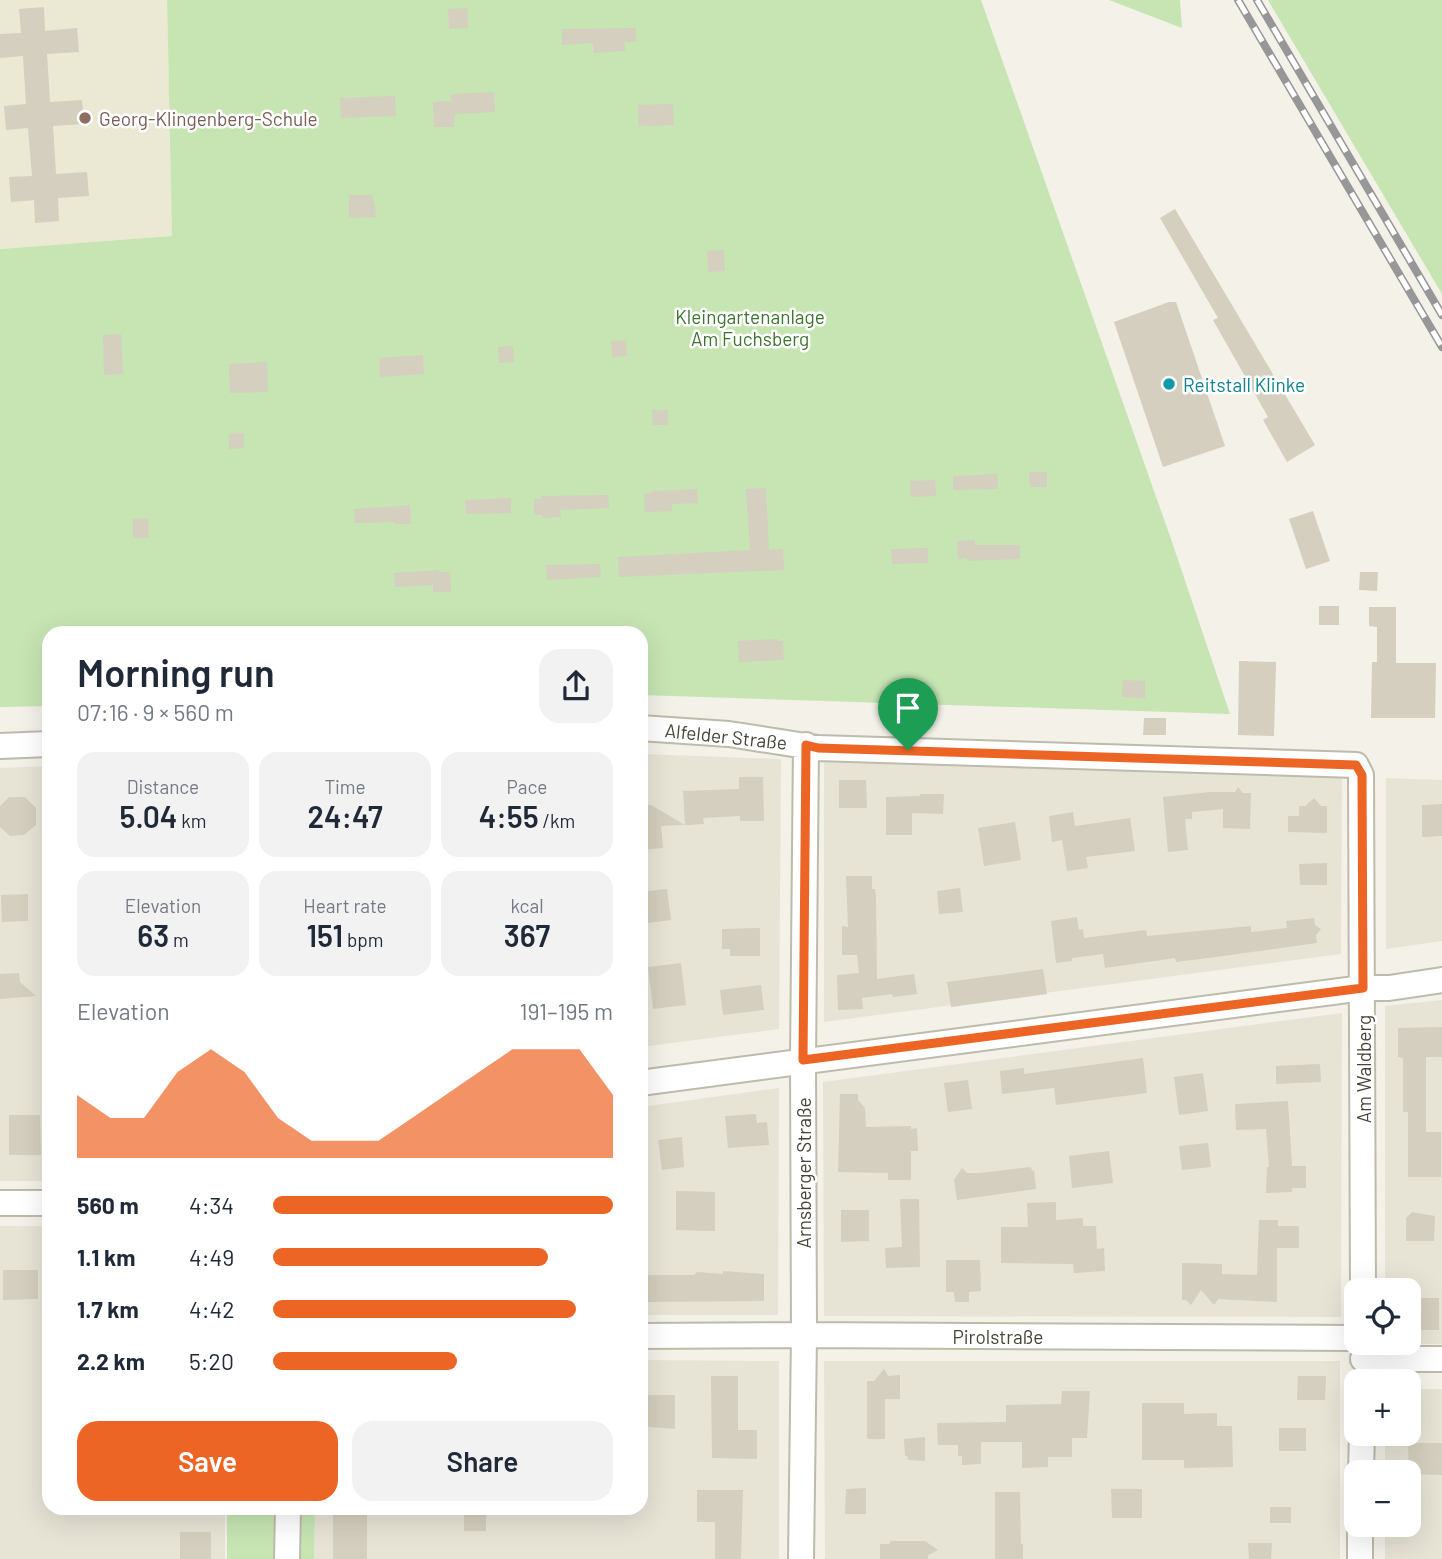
<!DOCTYPE html>
<meta charset="utf-8">
<style>
:root{--surface:#fff;--page:#f2f2f3;--text:#1f2937;--muted:#747a83;--accent:#ed6525}
body{margin:0;font-family:Barlow,sans-serif;background:var(--page);color:var(--text);height:100vh;display:flex;flex-direction:column;font-size:26px;white-space:nowrap}
*{box-sizing:border-box;margin:0}
p{font-size:23px;color:var(--muted)}
.icon{flex:none;width:38px;height:38px;fill:none;stroke:currentColor;stroke-width:2;stroke-linecap:round;stroke-linejoin:round}
.map{position:relative;flex:1;overflow:hidden}
.panel{position:absolute;left:42px;top:626px;width:606px;height:889px;display:flex;flex-direction:column;background:var(--surface);border-radius:21px;box-shadow:0 7px 28px #0002}
.panel>*{flex:none}
.controls{position:absolute;left:1344px;top:1278px;display:grid;gap:14px}
.controls a{display:grid;place-items:center;width:77px;height:77px;border-radius:14px;background:var(--surface);box-shadow:0 7px 28px #0002;font-size:35px}
.pin{position:absolute;display:grid;place-items:center;width:60px;height:60px;color:#fff;margin:-72px -30px;border-radius:50% 50% 50% 0;rotate:-45deg;box-shadow:0 0 7px #0007}
.pin .icon{rotate:45deg}
.round{display:grid;place-items:center;flex:none;width:74px;height:74px;border-radius:21px;background:var(--page)}
.overview{display:flex;align-items:center;justify-content:space-between;height:119px;padding:0 35px}
h1{font-size:38px;font-weight:600;line-height:52px}
.stats{display:grid;grid-template-columns:repeat(3,1fr);gap:10px;height:119px;padding:7px 35px}
.stats div{display:grid;align-content:center;border-radius:18px;background:var(--page);text-align:center}
.stats b{font-size:30px;font-weight:600}
.stats small{font-size:19px;font-weight:400}
.stats p{font-size:19px}
.chart{height:196px;padding:14px 35px}
.chart p{display:flex;justify-content:space-between}
.chart svg{width:100%;height:126px;margin-top:7px;fill:var(--accent);opacity:.7}
.action{display:flex;gap:14px;margin-top:auto;padding:14px 35px}
.action a{flex:1;height:80px;border-radius:21px;background:var(--accent);color:#fff;font-size:28px;font-weight:600;line-height:80px;text-align:center}
.action a+a{background:var(--page);color:var(--text)}
ul{padding:0 35px;list-style:none;font-size:23px}
li{display:grid;grid-template-columns:112px 84px 1fr;align-items:center;height:52px}
li i{height:18px;border-radius:9px;background:var(--accent)}
.map>svg:first-child{display:block}
.residential{fill:#e7e4d6}
.education{fill:#ebe8d3}
.green{fill:#c6e5b3}
.building{fill:#d4cfbe}
.lines{fill:none;stroke-linecap:round;stroke-linejoin:round}
.minor-casing{stroke:#bebbab;stroke-width:28}
.minor{stroke:#fff;stroke-width:24}
.rail-casing{stroke:#979797;stroke-width:8}
.rail{stroke:#fff;stroke-width:5;stroke-dasharray:16;stroke-linecap:butt}
.route-casing{stroke:#fff;stroke-width:14}
.route{stroke:#ed6525;stroke-width:9}
.education-dot{fill:#8d6e63;stroke:#fff;stroke-width:2.5}
.culture-dot{fill:#0f9aa8;stroke:#fff;stroke-width:2.5}
.labels{text-anchor:middle;dominant-baseline:central;stroke-width:5;stroke-linejoin:round;paint-order:stroke}
.education-label{font-size:19px;fill:#785e54;stroke:#fff;text-anchor:start}
.park-label{font-size:19px;fill:#3d742e;stroke:#fff}
.culture-label{font-size:19px;fill:#0d838f;stroke:#fff;text-anchor:start}
.street-label{font-size:19px;fill:#464337;stroke:#fff}
</style>
<div class="map">
<svg width="1442" height="1559" viewBox="0 0 1442 1559">
<rect width="100%" height="100%" fill="#f3f1e8"/>
<path class="residential" d="M641,754L781,759L779,1029L641,1047Z
M824,761L1342,776L1341,954L824,1022Z
M49,766V1181H0V768Z
M1386,778L1442,780V941L1386,949Z
M1442,1000V1344H1385V1342H1409V1290H1385V1006Z
M1342,1013L1341,1317L824,1316L823,1082Z
M779,1088L778,1315H641L640,1107Z
M0,1226H49V1508L225,1509V1559H0Z
M641,1360L779,1361V1559H314L315,1509L640,1508Z
M824,1361H1340V1559H825Z
M1409,1389H1442V1559H1385V1524H1409V1472H1385V1433H1409Z"/>
<path class="education" d="M0,0H167L172,236L0,249Z"/>
<path class="green" d="M167,0H981L1172,542L1230,714L641,695L640,634H49V706L0,707V249L172,236Z
M1109,0H1180L1182,28Z
M1268,0H1442V294Z
M227,1509H315L314,1559H227Z"/>
<path class="building" d="M44,7L45,31L77,28L79,52L47,54L50,102L82,100L84,124L53,126L56,174L87,172L89,196L58,198L59,221L35,223L34,200L11,202L9,177L32,176L28,128L6,130L4,106L26,104L23,56L0,58V34L21,33L19,9Z
M467,8L468,28L449,29L448,9Z
M636,28V42H625V51L594,53L593,43L562,45V29Z
M494,92L495,112L455,114L454,127H434L433,102L451,101V94Z
M395,96L396,116L341,118L340,98Z
M673,104L674,125L639,126L638,105Z
M349,195H372L377,217L349,218Z
M1175,209L1315,445L1287,462L1263,420L1268,417L1213,320L1218,318L1160,218Z
M724,250L725,271L708,272L707,251Z
M1169,302H1176L1225,446L1163,467L1114,322Z
M121,334L123,374L104,375L103,335Z
M626,340L627,356L612,357L611,341Z
M513,346L514,362L499,363L498,347Z
M423,355L424,374L380,377L379,358Z
M267,362L268,392L230,393L229,364Z
M652,410H668V425H653Z
M244,433V448L229,449V434Z
M1029,472H1047V487H1030Z
M997,474L998,489L953,490V476Z
M935,480L936,496L911,497L910,481Z
M766,488L769,550L783,549L784,570L619,577L618,557L750,550L746,489Z
M697,489L698,503L672,504V511L645,512L644,494L652,493L651,491Z
M608,495L609,508L560,510L561,517L542,518V515H534V499H541V496Z
M511,498V513L466,514L465,500Z
M410,505L411,524H394V522L355,523L354,509Z
M1313,511L1330,561L1306,569L1289,519Z
M148,518L149,538H133V519Z
M975,540V545H1020V559L967,561V558L958,559L957,541Z
M928,548V563L892,564L891,549Z
M600,564L601,577L547,580L546,565Z
M439,570V572H450L451,592H433V585L395,587L394,573Z
M1360,572H1378L1377,591L1359,590Z
M1319,606H1339V625H1319Z
M1369,607H1396V663H1436L1435,718H1371L1372,662H1377V627L1369,626Z
M778,639V641H783L784,660L739,662L738,641Z
M1239,661L1276,662L1274,736L1238,735Z
M1123,680L1145,681V698L1122,697Z
M1144,718H1166V735H1143Z
M739,777H763L764,821H740V816L703,818L704,824L661,826L663,848L643,850L640,806L651,805L685,825L683,791L739,789Z
M839,780H866L867,808H839Z
M1238,787L1243,793H1251L1250,829L1223,828V809L1192,812V819H1185L1188,850L1168,852L1163,797L1210,792H1235Z
M920,794H944L943,814L912,813V835H886V797L920,796Z
M9,797H25L36,808V825L24,835L10,836L0,827V806Z
M1314,798L1321,806H1327V833L1288,832V816H1299V806H1305Z
M1442,804V836L1422,837V805Z
M1073,812L1075,826L1130,818L1135,851L1086,857L1088,868L1067,871L1062,840L1052,842L1049,816Z
M1015,822L1021,860L984,866L978,828Z
M1327,863V885H1300L1299,864Z
M846,876H872V889H875L876,895L877,979L914,974L917,994L893,997L892,994L862,998L863,1009L838,1010L837,975L859,973L857,955H842V926L848,927Z
M960,888L963,912L939,914L937,891Z
M667,889L671,920L640,924V892Z
M28,894V921L2,922L1,895Z
M1077,917L1079,930L1083,929L1084,938L1146,930L1147,936L1251,926V932L1287,928L1286,921L1314,918L1315,925L1321,929L1316,935L1317,943L1216,957L1176,962L1175,958L1105,968L1103,954L1072,958V961L1056,963L1051,921Z
M760,928V956H730V949H722V929Z
M681,963L686,1005L653,1009L648,967Z
M1043,969L1047,994L951,1007L947,982Z
M19,973L20,982L36,996L0,999V974Z
M761,985L764,1010L723,1015L720,990Z
M1442,1027V1057H1426V1132H1441V1177H1408V1112H1403V1058L1398,1057V1028Z
M1143,1058L1147,1093L1056,1105L1054,1088L1002,1094L1000,1071L1024,1068V1074Z
M1320,1064L1321,1082L1276,1084V1066Z
M1203,1073L1208,1111L1179,1115L1174,1077Z
M968,1080L972,1109L948,1112L944,1083Z
M840,1094H858V1100L865,1108L866,1127L911,1126V1129L917,1128L918,1151H911V1180H888V1173L838,1172Z
M1288,1101L1292,1166H1306V1188H1292V1192L1266,1193L1267,1167H1269L1266,1129L1236,1130L1235,1104Z
M756,1114L757,1123L767,1122L769,1145L728,1148L725,1116Z
M9,1115H40L41,1155H9Z
M682,1137L684,1167L662,1170L658,1140Z
M1208,1143L1211,1167L1182,1170L1179,1146Z
M1109,1151L1113,1183L1072,1188L1069,1156Z
M1031,1167L1032,1171L1034,1170L1036,1189L957,1200L954,1180L962,1168L967,1173H980Z
M676,1191L715,1192V1231L676,1230Z
M900,1199H919L920,1267L886,1268L885,1248L902,1247Z
M1056,1202V1220L1083,1218V1226H1096L1097,1249L1104,1248L1105,1271L1074,1273L1073,1264L1001,1263V1227H1028L1027,1203Z
M841,1210H869V1241L841,1242Z
M1412,1212L1435,1216L1434,1241H1406V1218Z
M1259,1220H1278V1226H1299V1248H1277V1302L1218,1299L1214,1305L1201,1290L1191,1305L1186,1300H1182V1263L1222,1264V1274L1257,1275Z
M946,1260H980L981,1291L969,1292V1302H955L954,1292H946Z
M3,1270H38V1299L3,1300Z
M723,1271L764,1274V1301L640,1302V1275H694L697,1272L723,1274Z
M1409,1298H1439V1330H1409Z
M884,1369L888,1376L900,1375V1399H885V1439H869L867,1438V1381H874Z
M711,1376H738V1430H757V1459L712,1458Z
M1298,1376H1326L1325,1400H1297Z
M1062,1391H1090L1087,1438H1072V1457H1048V1467L1022,1468V1442H981V1464L962,1465V1456H958V1445H938L937,1423L1006,1422V1405L1061,1404Z
M640,1395H675V1429L640,1426Z
M1142,1403H1184V1414L1217,1413V1426H1232L1233,1467L1184,1468V1460H1142Z
M1279,1428H1306V1451H1279Z
M925,1437V1461L908,1460L907,1456H905L904,1439Z
M1408,1443H1442V1475L1409,1474Z
M866,1488V1514H845L846,1489Z
M1111,1489H1142V1518H1112Z
M697,1490H743L741,1559H715V1522H697Z
M995,1492H1020L1021,1544H1023V1559H995Z
M1270,1507H1291V1523H1270Z
M333,1508H367V1559H333Z
M464,1508H486V1531H464Z
M180,1532H211V1559H180Z
M891,1541H925L938,1550L928,1555V1559H880V1544H889Z
M1248,1543H1272L1271,1559H1249Z"/>
<g class="lines">
<g class="minor-casing">
<path id="minor" d="M640,728L729,734L818,748L1356,765L1361,775L1363,1290
M0,746L49,744
M640,1083L1363,988H1389L1442,980
M0,1203H49
M640,1336L804,1335L1356,1338
M1363,1359H1442
M1361,1472L1362,1433
M287,1559L288,1508
M801,1559L804,1335L803,1060L806,745
M1360,1559V1524"/>
</g>
<use href="#minor" class="minor"/>
<g class="rail-casing">
<path id="rail" d="M1238,0L1442,347
M1257,0L1442,315"/>
</g>
<use href="#rail" class="rail"/>
</g>
<g class="lines">
<g class="route-casing">
<path id="route" d="M806,745L818,748L1356,765L1362,775L1363,988L803,1060Z"/>
</g>
<use href="#route" class="route"/>
</g>
<circle class="education-dot" cx="85" cy="118" r="7"/>
<circle class="culture-dot" cx="1169" cy="384" r="7"/>
<g class="labels">
<g class="education-label">
<text x="99" y="118">Georg-Klingenberg-Schule</text>
</g>
<g class="park-label">
<text x="750" y="316">Kleingartenanlage<tspan x="750" dy="22">Am Fuchsberg</tspan></text>
</g>
<g class="culture-label">
<text x="1183" y="384">Reitstall Klinke</text>
</g>
<g class="street-label">
<text transform="translate(726 736) rotate(6)">Alfelder Straße</text>
<text transform="translate(1363 1069) rotate(-90)">Am Waldberg</text>
<text transform="translate(803 1173) rotate(-90)">Arnsberger Straße</text>
<text x="998" y="1336">Pirolstraße</text>
</g>
</g>
</svg>
<div class="controls">
<a><svg class="icon" aria-label="locate" viewBox="0 0 24 24"><circle cx="12" cy="12" r="6"/><path d="M12 2v4M12 18v4M2 12h4M18 12h4"/></svg></a>
<a>+</a>
<a>−</a>
</div>
<div class="pin" style="left:908px;top:750px;background:#1e9e55"><svg class="icon" aria-label="arrive" viewBox="0 0 24 24"><path d="M6 21V4h12l-3 4 3 4H6"/></svg></div>
<section class="panel">
<div class="overview"><div><h1>Morning run</h1><p>07:16 · 9 × 560 m</p></div><a class="round"><svg class="icon" aria-label="share" viewBox="0 0 24 24"><path d="M12 15V3M7 8l5-5 5 5M5 13v7h14v-7"/></svg></a></div>
<div class="stats">
<div><p>Distance</p><b>5.04<small> km</small></b></div>
<div><p>Time</p><b>24:47</b></div>
<div><p>Pace</p><b>4:55<small> /km</small></b></div>
</div>
<div class="stats">
<div><p>Elevation</p><b>63<small> m</small></b></div>
<div><p>Heart rate</p><b>151<small> bpm</small></b></div>
<div><p>kcal</p><b>367</b></div>
</div>
<div class="chart"><p><span>Elevation</span>191–195 m</p>
<svg viewBox="0 0 160 44" preserveAspectRatio="none"><path d="M0 44V22L10 30L20 30L30 14L40 6L50 14L60 30L70 38L80 38L90 38L100 30L110 22L120 14L130 6L140 6L150 6L160 22V44z"/></svg>
</div>
<ul>
<li><b>560 m</b>4:34<i style="width:100%"></i></li>
<li><b>1.1 km</b>4:49<i style="width:81%"></i></li>
<li><b>1.7 km</b>4:42<i style="width:89%"></i></li>
<li><b>2.2 km</b>5:20<i style="width:54%"></i></li>
</ul>
<div class="action"><a>Save</a><a>Share</a></div>
</section>
</div>
